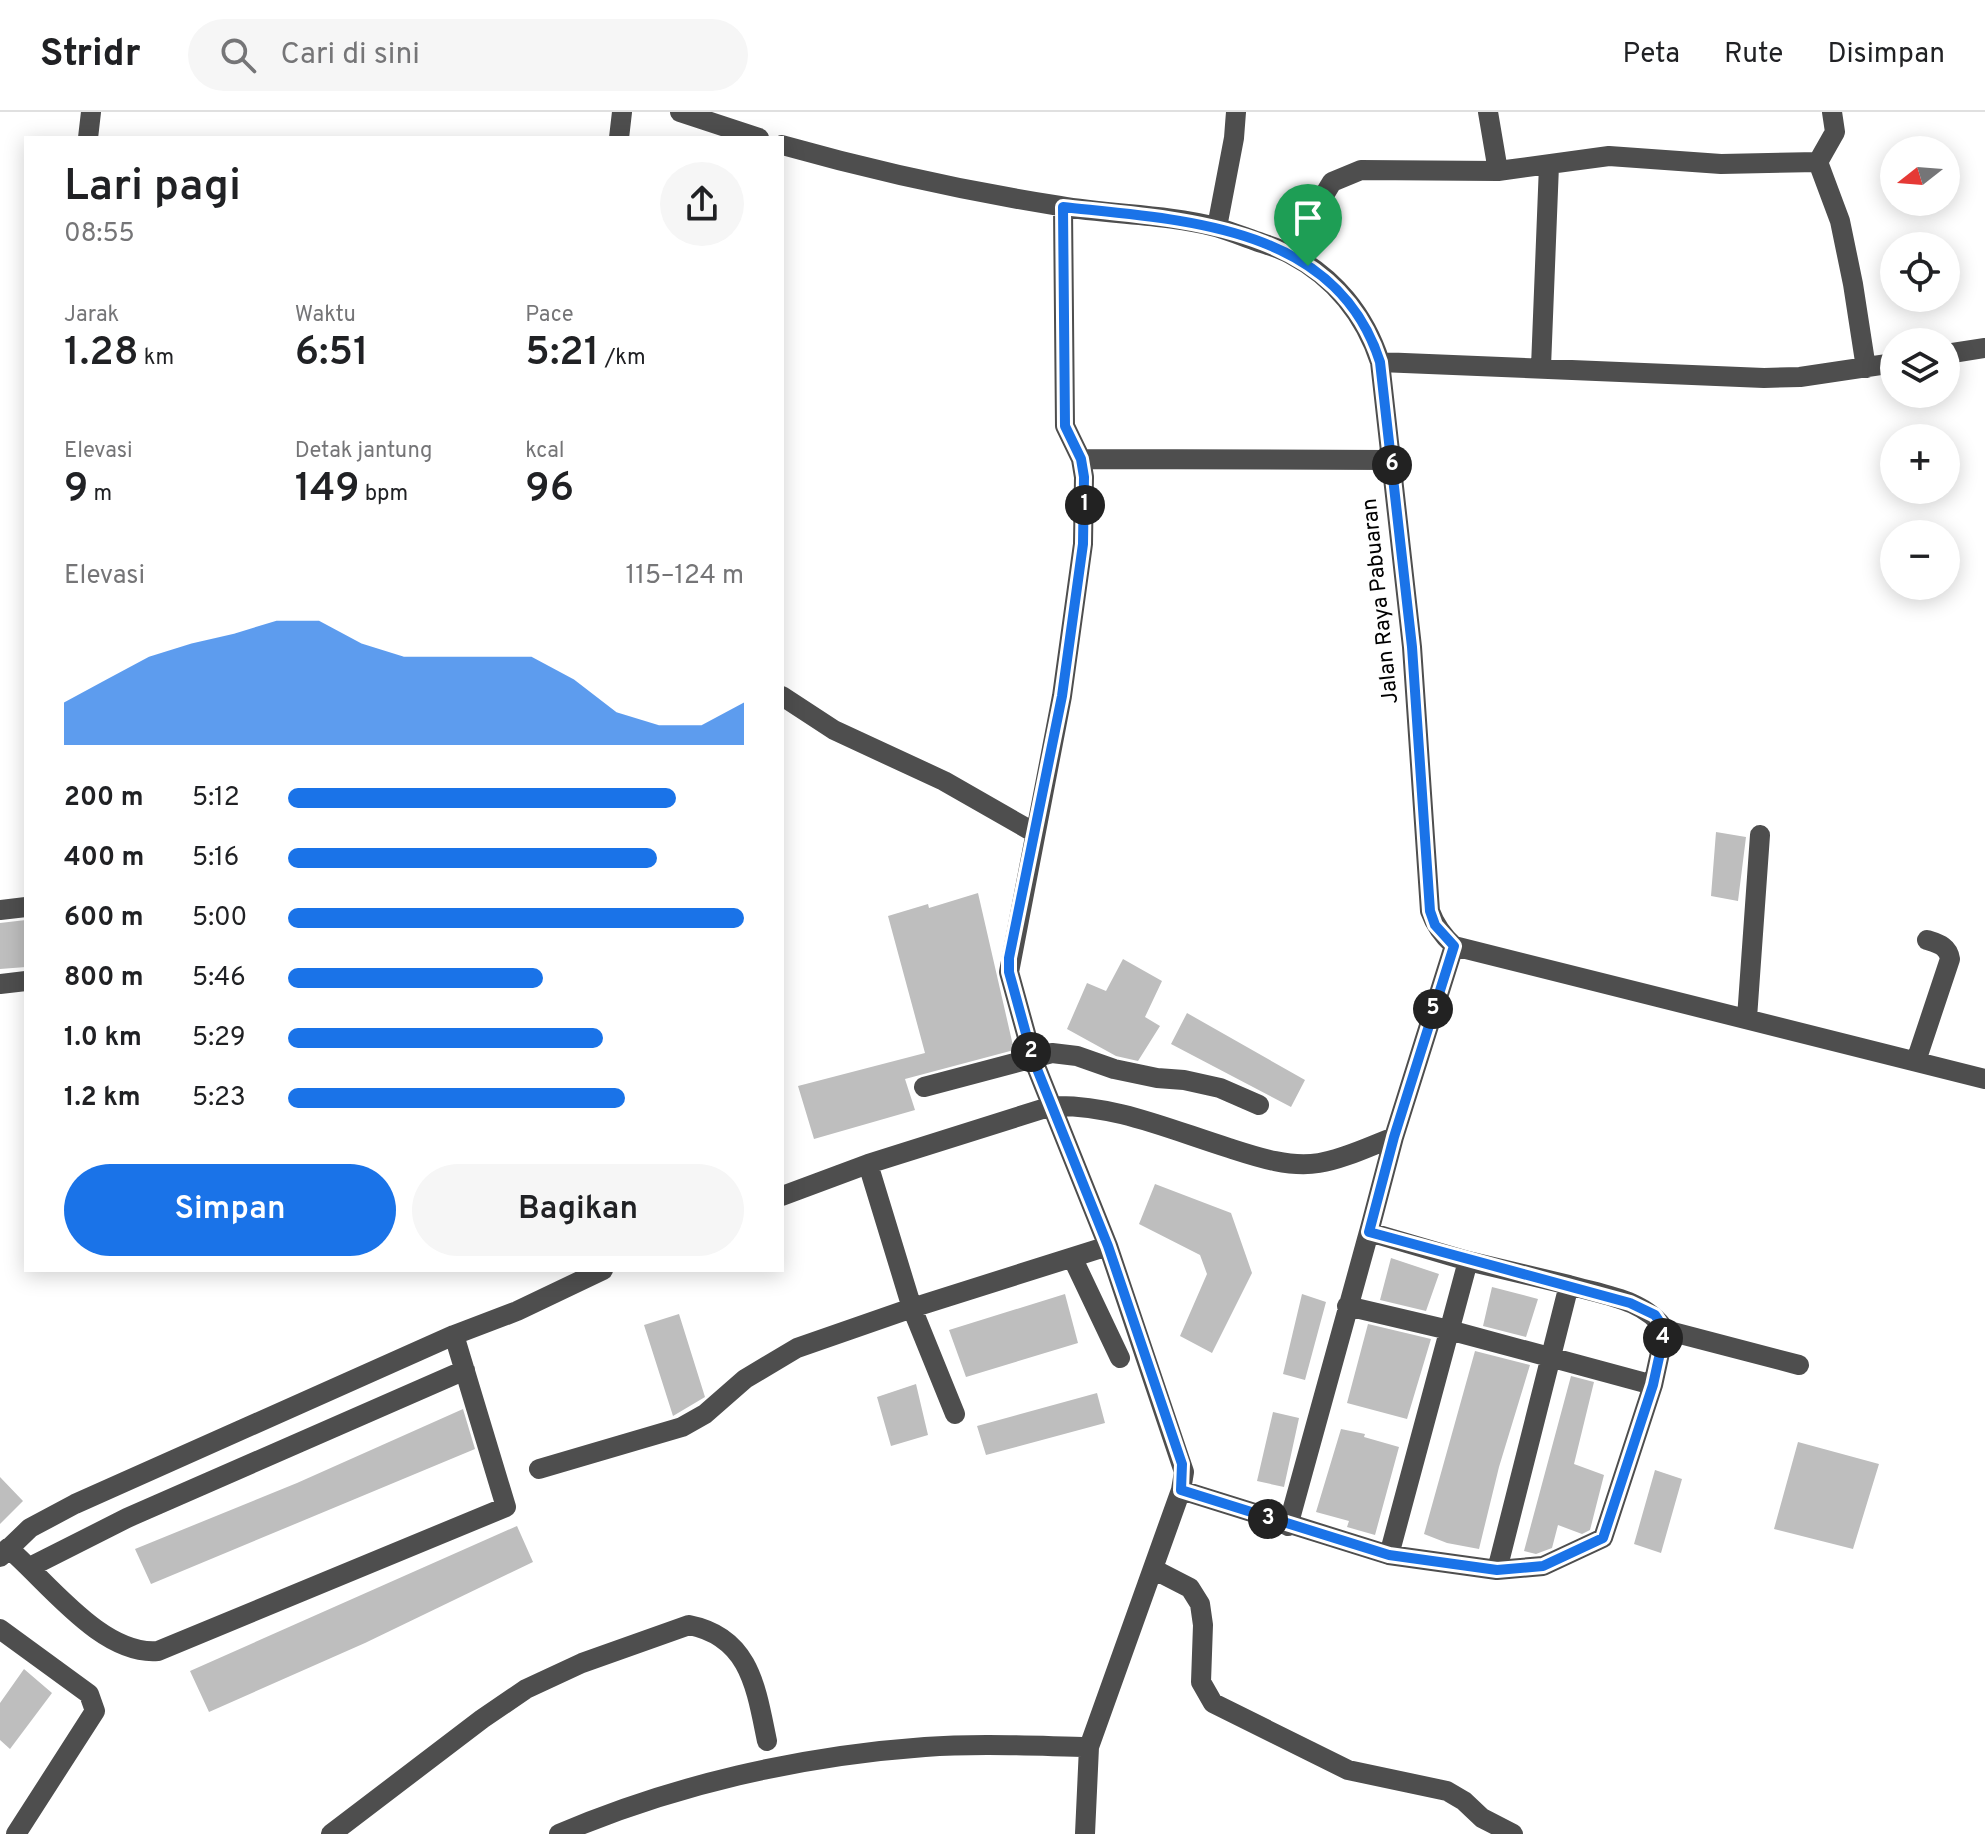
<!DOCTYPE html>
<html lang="id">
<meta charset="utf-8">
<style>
:root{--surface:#fff;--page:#f6f6f6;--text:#202124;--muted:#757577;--line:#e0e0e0;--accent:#1a73e8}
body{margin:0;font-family:Overpass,sans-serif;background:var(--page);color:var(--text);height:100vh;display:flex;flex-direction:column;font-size:30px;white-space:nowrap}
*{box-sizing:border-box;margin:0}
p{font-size:26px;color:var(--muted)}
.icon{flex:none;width:44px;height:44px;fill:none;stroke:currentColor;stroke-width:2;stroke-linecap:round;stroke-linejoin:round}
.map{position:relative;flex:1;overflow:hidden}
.side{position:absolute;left:24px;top:24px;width:760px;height:1136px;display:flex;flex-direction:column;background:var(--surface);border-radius:0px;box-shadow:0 4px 20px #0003}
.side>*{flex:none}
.needle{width:52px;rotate:253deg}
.controls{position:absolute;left:1880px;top:24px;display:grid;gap:16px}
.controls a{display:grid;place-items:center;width:80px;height:80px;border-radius:50%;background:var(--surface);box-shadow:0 4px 20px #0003;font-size:40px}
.pin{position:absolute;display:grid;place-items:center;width:68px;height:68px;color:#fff;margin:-82px -34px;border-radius:50% 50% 50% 0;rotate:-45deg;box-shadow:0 0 8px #0007}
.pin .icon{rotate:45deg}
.km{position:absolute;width:40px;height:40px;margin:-20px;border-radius:50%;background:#222;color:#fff;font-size:22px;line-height:40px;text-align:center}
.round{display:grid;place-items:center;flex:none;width:84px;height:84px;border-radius:42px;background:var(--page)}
.summary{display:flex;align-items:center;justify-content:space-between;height:136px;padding:0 40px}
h1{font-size:44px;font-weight:600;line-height:60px}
.metrics{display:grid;grid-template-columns:repeat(3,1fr);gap:12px;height:136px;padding:8px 40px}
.metrics div{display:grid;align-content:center}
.metrics b{font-size:40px;font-weight:600}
.metrics small{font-size:22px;font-weight:400}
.metrics p{font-size:22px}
.chart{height:224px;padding:16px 40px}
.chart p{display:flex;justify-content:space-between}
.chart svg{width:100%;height:144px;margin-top:8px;fill:var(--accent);opacity:.7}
.button{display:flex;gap:16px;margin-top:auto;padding:16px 40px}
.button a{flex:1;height:92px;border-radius:48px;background:var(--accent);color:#fff;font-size:32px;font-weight:600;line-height:92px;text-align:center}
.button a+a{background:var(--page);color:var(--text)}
ul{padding:0 40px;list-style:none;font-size:26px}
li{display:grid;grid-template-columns:128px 96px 1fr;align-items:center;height:60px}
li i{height:20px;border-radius:10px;background:var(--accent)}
header{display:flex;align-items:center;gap:48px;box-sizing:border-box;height:112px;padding:0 40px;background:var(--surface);border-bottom:2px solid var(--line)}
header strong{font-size:38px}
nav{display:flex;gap:44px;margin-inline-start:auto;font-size:28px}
.search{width:560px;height:72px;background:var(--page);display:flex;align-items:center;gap:20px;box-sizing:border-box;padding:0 28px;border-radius:44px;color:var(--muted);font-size:30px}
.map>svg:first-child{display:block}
.building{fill:#bebebe}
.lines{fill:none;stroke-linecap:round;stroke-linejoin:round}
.minor{stroke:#4e4e4e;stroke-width:20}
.route-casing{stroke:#fff;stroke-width:16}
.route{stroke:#1a73e8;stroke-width:10}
.labels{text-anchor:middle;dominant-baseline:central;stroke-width:8;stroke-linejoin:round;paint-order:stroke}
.street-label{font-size:22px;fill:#000;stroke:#fff}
</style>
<header>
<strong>Stridr</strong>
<div class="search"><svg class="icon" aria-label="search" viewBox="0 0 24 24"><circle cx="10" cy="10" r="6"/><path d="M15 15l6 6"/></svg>Cari di sini</div>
<nav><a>Peta</a><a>Rute</a><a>Disimpan</a></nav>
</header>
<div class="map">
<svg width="1985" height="1722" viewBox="0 0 1985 1722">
<rect width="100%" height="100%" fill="#fff"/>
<path class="building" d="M1716,720L1746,725L1738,789L1711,784Z
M978,781L1014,938L905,967L915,998L814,1027L798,974L925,941L888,804L928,792L929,796Z
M26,808V855L0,857V811Z
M1123,847L1162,869L1145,905L1160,914L1138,949L1116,944L1067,917L1087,871L1106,879Z
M1187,901L1305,968L1291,995L1171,932Z
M1155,1072L1231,1101L1252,1161L1212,1241L1180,1224L1207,1162L1200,1143L1139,1112Z
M1391,1146L1439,1162L1426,1199L1380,1188Z
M1492,1175L1538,1187L1526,1225L1483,1214Z
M1065,1182L1078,1231L966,1265L949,1218Z
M1302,1182L1326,1190L1305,1268L1283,1262Z
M679,1202L705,1285L673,1304L644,1213Z
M1368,1212L1431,1227L1407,1307L1347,1291Z
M1475,1239L1530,1253L1499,1355L1479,1437L1447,1431L1424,1422Z
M1571,1264L1594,1270L1574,1352L1604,1363L1590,1418L1582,1422L1558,1413L1552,1436L1536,1442L1524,1439Z
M916,1272L928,1323L891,1334L877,1285Z
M1097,1281L1105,1311L986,1343L977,1314Z
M463,1297L475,1337L151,1472L135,1437L297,1371Z
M1273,1300L1299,1306L1284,1375L1257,1369Z
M1341,1317L1365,1322L1364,1325L1399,1335L1375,1423L1347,1415L1349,1409L1316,1400Z
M1798,1330L1879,1352L1853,1437L1774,1417Z
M1655,1358L1682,1367L1661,1441L1634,1432Z
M0,1365L23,1389L0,1412Z
M517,1414L533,1450L365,1531L209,1600L190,1559Z
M24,1557L52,1581L10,1637L0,1628V1591Z"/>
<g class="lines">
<path class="minor" d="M680,0L759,26
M1488,0L1498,59
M88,26L91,0
M619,26L622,0
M782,33C874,59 965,79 1060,94C1111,103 1165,102 1216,115C1229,119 1242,124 1256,129C1267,133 1279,136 1290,142C1334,165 1365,203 1380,250L1412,535L1430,799C1435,813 1442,823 1454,834L1985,967
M1818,50L1840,109L1853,172L1866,256
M1063,95L1065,314L1081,347L1084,365L1083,432L1062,584L1009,860L1033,947L1108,1134L1184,1360L1181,1378L1089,1635L1085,1722
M1217,115L1234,26L1236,0
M1289,141L1332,70L1361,58L1498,59L1609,44L1721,52L1818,50L1835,20L1832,0
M1946,242L1985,236
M1380,250L1764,266L1800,265L1894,251
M1541,255L1549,53
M1081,347L1391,348
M782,584L834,618L944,669L1035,721
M0,798L26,795
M0,872L26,869
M1747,906L1760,723
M1916,949L1950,847C1948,834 1939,832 1927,828
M924,975L1052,941L1077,944L1114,957L1157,966L1184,968L1220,976L1259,993
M1394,1025L1454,834
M782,1084L868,1052L1052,994C1113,992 1171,1018 1229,1036C1257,1045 1289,1056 1319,1051C1344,1047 1370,1034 1394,1025L1369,1120L1468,1149L1389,1443
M1073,1147L1120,1246
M1468,1149L1569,1173L1497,1458
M1347,1194L1449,1218L1653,1273
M1665,1218L1799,1253
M955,1302L912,1196L1108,1134
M539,1357L682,1315L705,1302L745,1267L797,1236L912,1196L868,1052
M1181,1378L1389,1443L1497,1458L1543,1454L1603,1426L1653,1273L1665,1218C1645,1187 1603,1183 1569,1173
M1288,1414L1369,1120
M8,1436C48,1470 102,1544 158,1539L506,1395L454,1223
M0,1445L30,1416L75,1392L454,1223L517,1199L603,1158
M30,1455L127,1406L465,1258
M1153,1457L1190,1476L1200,1492L1203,1513L1201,1570L1213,1591L1348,1658L1447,1679L1464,1689L1482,1706L1513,1722
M0,1517L89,1582L95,1599L16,1722
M331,1722L482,1607L526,1577L582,1551L689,1513C750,1525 756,1576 767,1629
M559,1722C673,1673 800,1644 925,1635C979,1631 1035,1634 1089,1635"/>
</g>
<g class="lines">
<g class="route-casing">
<path id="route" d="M1063,95C1184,108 1336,113 1380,250L1412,535L1430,799L1435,813L1454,834L1394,1025L1369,1120L1630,1191L1655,1203L1665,1218L1653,1273L1603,1426L1543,1454L1497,1458L1389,1443L1181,1378L1182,1352L1108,1134L1033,947L1009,860V846L1062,584L1083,432L1084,365L1081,347L1065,314Z"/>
</g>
<use href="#route" class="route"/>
</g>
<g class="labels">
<g class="street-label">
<text transform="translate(1381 489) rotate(-96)">Jalan Raya Pabuaran</text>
</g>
</g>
</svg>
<div class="controls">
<a><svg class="needle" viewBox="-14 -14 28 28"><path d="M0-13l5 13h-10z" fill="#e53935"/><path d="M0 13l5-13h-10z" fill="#757577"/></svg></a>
<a><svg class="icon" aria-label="locate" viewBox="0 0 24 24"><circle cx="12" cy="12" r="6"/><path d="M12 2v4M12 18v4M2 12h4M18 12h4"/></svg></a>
<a><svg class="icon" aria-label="layers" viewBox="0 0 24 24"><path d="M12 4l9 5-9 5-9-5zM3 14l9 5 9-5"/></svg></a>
<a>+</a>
<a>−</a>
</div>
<div class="pin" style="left:1308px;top:154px;background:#1e9e55"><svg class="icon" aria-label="arrive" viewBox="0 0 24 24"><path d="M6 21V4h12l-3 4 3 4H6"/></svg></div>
<b class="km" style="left:1085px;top:393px">1</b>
<b class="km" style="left:1031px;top:940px">2</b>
<b class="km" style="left:1268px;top:1407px">3</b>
<b class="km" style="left:1663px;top:1226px">4</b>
<b class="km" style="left:1433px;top:897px">5</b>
<b class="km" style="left:1392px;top:353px">6</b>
<section class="side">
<div class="summary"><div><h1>Lari pagi</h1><p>08:55</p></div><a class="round"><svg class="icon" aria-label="share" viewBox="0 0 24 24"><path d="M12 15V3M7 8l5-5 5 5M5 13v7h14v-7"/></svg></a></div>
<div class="metrics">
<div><p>Jarak</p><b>1.28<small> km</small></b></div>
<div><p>Waktu</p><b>6:51</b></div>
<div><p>Pace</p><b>5:21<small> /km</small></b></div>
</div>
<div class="metrics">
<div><p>Elevasi</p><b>9<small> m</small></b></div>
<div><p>Detak jantung</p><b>149<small> bpm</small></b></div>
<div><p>kcal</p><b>96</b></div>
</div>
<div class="chart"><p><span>Elevasi</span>115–124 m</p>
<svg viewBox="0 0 160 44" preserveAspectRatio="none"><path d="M0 44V31L10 24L20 17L30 13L40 10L50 6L60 6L70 13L80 17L90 17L100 17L110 17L120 24L130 34L140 38L150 38L160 31V44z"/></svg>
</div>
<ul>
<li><b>200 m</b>5:12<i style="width:85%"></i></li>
<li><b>400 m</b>5:16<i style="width:81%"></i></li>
<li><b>600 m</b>5:00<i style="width:100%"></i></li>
<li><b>800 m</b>5:46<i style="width:56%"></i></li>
<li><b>1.0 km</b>5:29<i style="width:69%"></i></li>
<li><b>1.2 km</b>5:23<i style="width:74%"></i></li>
</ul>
<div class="button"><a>Simpan</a><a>Bagikan</a></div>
</section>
</div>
